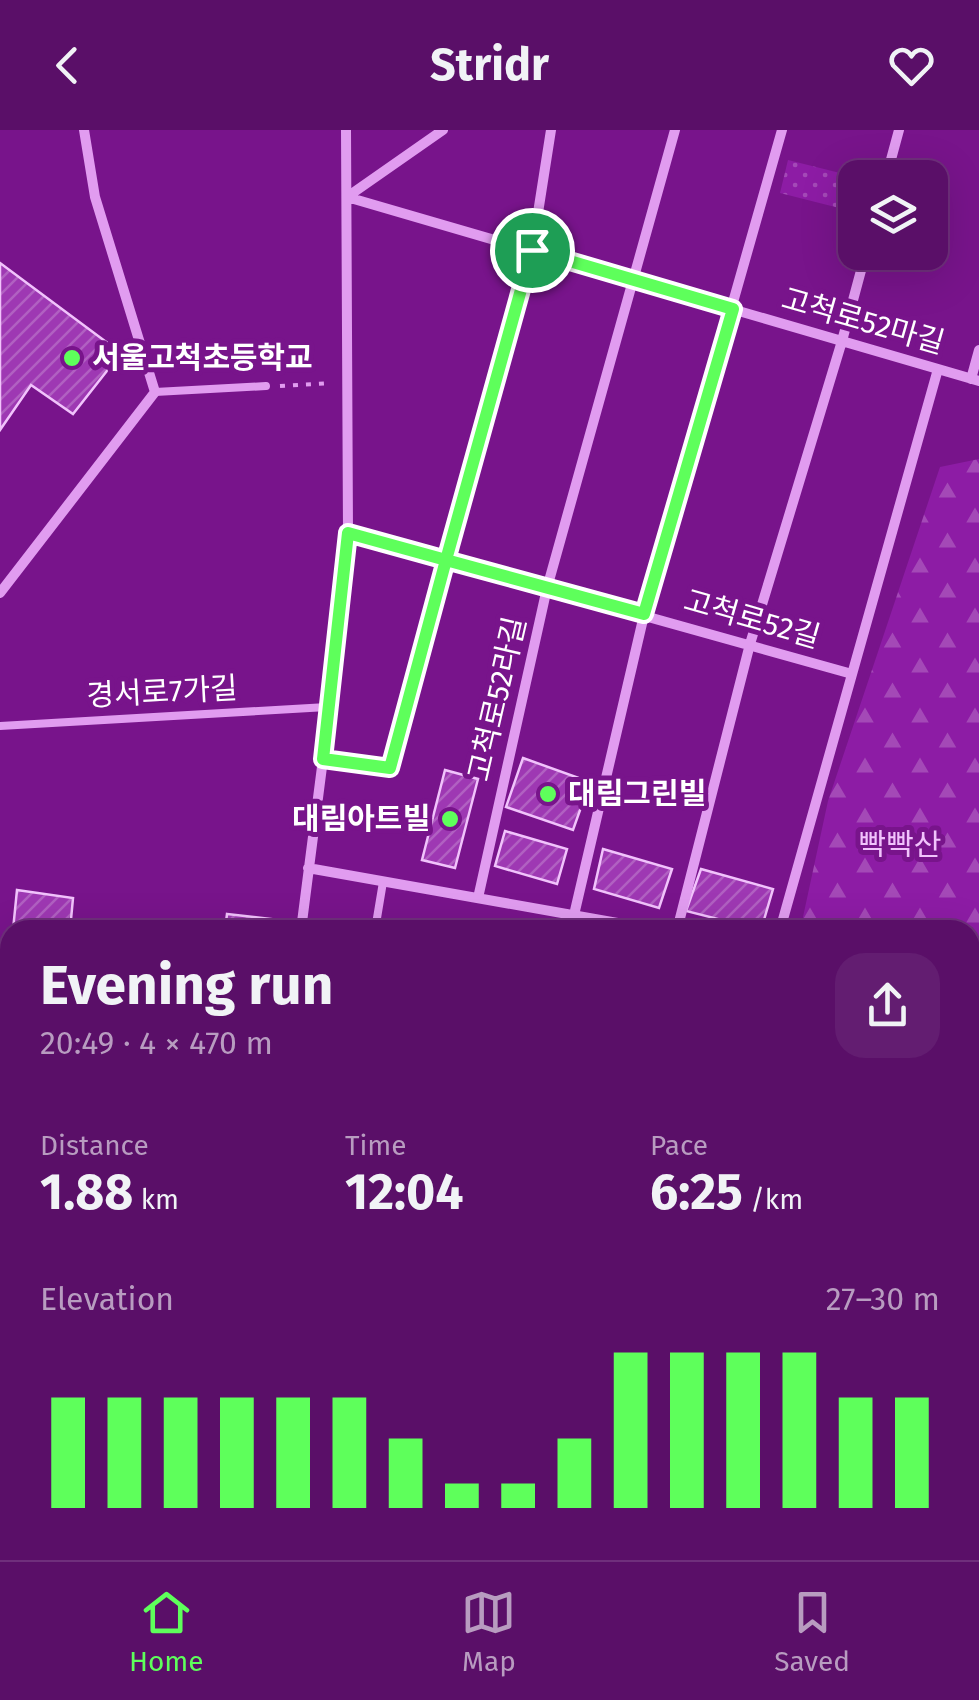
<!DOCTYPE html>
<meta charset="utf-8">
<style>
:root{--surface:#5a0f68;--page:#631d71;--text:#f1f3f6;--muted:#b89cc0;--line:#6f2f7c;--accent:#5eff5b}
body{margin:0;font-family:"Fira Sans","Noto Sans KR",sans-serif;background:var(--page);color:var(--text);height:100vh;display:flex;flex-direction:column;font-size:38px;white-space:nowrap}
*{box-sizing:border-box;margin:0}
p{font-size:32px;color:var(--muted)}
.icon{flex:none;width:55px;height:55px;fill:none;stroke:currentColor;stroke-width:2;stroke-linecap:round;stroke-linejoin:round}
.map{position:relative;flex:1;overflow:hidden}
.side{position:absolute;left:0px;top:790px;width:980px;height:640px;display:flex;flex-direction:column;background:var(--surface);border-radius:30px 30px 0 0;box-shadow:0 10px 40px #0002,0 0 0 2px var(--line)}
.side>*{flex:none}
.fabs{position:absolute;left:838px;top:30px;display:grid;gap:20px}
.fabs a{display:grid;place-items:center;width:110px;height:110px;border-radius:20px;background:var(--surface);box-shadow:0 10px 40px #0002,0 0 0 2px var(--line);font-size:50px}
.pin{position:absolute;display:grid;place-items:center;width:85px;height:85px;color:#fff;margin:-42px;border:5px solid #fff;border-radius:50%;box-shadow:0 2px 10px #0007}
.round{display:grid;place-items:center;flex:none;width:105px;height:105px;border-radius:30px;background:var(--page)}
.head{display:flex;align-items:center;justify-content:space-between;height:170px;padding:0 40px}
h1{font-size:55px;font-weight:700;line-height:75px}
.figures{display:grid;grid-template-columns:repeat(3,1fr);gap:15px;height:170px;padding:10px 40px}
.figures div{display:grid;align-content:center}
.figures b{font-size:50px;font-weight:700}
.figures small{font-size:28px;font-weight:400}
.figures p{font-size:28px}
.chart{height:280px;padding:20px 40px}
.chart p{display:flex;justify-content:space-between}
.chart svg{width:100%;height:180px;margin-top:10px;stroke:var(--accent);stroke-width:6}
header{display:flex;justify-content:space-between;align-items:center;height:130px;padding:0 40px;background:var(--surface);font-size:45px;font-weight:700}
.dock{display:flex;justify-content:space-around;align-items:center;height:140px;border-top:2px solid var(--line);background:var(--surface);font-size:28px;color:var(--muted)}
.dock a{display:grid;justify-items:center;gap:5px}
.dock .current{color:var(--accent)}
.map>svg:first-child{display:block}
.grass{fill:url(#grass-dots)}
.forest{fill:url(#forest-firs)}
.building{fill:url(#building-hatch);stroke:#f1c3fc;stroke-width:2.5}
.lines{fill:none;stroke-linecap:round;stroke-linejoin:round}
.path{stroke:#e19cf0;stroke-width:4;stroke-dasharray:5 8;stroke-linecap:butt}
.service{stroke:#e19cf0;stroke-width:8}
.minor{stroke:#e19cf0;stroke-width:10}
.route-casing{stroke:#fff;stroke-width:20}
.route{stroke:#5eff5b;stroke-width:12}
.poi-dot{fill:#5eff5b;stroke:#78148b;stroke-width:4}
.labels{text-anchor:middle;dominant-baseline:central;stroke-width:10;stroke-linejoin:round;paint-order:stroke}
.street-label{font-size:30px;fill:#fff;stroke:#78148b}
.poi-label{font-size:30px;font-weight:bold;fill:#fff;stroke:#78148b;text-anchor:start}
.park-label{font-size:30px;fill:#f1c3fc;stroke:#78148b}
</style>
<header><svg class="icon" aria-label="back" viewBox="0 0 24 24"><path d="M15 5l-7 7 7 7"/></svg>Stridr<svg class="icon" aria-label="heart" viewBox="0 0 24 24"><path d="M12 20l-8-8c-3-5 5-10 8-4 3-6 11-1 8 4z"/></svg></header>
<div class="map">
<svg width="979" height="1430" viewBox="0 0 979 1430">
<defs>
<pattern id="grass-dots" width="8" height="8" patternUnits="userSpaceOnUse" patternTransform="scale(2.5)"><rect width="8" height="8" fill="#8d1ca5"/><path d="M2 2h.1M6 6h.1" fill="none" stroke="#a449b7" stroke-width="1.8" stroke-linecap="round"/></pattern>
<pattern id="forest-firs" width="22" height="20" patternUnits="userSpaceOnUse" patternTransform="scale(2.5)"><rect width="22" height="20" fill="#8d1ca5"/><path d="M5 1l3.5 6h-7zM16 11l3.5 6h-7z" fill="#a449b7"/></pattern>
<pattern id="building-hatch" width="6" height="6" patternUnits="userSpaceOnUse" patternTransform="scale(2.5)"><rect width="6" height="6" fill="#9e38b3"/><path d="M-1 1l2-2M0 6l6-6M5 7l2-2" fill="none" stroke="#b160c2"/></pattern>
</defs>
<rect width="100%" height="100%" fill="#78148b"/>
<path class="grass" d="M788,30L856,47L855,82L780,63Z
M0,1081H10V1125L0,1121Z"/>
<path class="forest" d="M979,329V826L970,832V800H807L803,787L828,671L940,337Z"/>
<path class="building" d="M0,133L121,223L73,284L31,255L0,300Z
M523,628L590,652L573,700L506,677Z
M445,640L478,649L455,738L422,730Z
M505,701L567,719L557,754L495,736Z
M603,719L672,739L659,778L594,759Z
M701,739L773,759L761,800L686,781Z
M17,760L73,768L70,800H13Z
M227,784L280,790L279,800H225Z
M10,828V873L5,872Z
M2,895L10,896V1066L0,1064V919Z"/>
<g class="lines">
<path class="path" d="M280,256L331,253"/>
<path class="service" d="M155,262L266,256
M0,596L327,577
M375,800L383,752
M0,885L10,887
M299,1429L318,1420
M237,1430L244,1426"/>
<path class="minor" d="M886,48L899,0
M347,67L979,251
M347,67L443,0
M971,249L979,220
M348,403L852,544
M0,463L155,262L95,67L84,0
M323,629L390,638L532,121L551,0
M308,738L657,800
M478,768L547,458L675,0
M574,785L644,485L782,0
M301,800L323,629L348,403L346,0
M677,800L750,514L842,211L866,122
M780,800L938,239
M970,921L979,933
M970,1114L979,1109
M0,1205L10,1211
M970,1239L979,1233
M970,1394L979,1381
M295,1420L300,1430
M798,1420L804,1430
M920,1420L925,1430
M134,1430L148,1420
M650,1430L667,1420
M945,1430L952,1420"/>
</g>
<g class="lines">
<g class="route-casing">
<path id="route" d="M532,120L446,430L348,403L323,629L390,638L446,430L644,484L733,179L532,120"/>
</g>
<use href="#route" class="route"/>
</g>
<g class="poi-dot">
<circle cx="72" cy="228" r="10"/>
<circle cx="548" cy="664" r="10"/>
<circle cx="450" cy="689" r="10"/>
</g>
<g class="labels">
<g class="street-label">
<text transform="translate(863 191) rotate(16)">고척로52마길</text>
<text transform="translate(752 489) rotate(16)">고척로52길</text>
<text transform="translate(162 562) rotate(-3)">경서로7가길</text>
<text transform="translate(497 569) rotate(-77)">고척로52라길</text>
</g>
<g class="poi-label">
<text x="92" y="228">서울고척초등학교</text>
<text x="568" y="664">대림그린빌</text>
<text x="430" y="689" text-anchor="end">대림아트빌</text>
</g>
<g class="park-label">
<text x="900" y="715">빡빡산</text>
</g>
</g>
</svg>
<div class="fabs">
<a><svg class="icon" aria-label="layers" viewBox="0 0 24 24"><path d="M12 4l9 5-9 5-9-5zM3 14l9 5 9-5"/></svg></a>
</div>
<div class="pin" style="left:532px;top:120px;background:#1e9e55"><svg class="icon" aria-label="arrive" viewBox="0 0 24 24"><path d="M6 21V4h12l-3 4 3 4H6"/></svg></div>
<section class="side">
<div class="head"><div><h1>Evening run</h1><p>20:49 · 4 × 470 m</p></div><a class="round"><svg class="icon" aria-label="share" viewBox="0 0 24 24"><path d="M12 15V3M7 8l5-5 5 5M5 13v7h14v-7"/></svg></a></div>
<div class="figures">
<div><p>Distance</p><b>1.88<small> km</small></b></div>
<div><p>Time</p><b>12:04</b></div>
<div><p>Pace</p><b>6:25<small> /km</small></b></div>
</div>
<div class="chart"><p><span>Elevation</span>27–30 m</p>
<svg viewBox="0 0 160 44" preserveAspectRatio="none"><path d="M5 44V17M15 44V17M25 44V17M35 44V17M45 44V17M55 44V17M65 44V27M75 44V38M85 44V38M95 44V27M105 44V6M115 44V6M125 44V6M135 44V6M145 44V17M155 44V17"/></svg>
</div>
</section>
</div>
<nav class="dock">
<a class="current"><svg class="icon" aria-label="home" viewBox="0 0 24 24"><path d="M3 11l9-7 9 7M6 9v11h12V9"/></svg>Home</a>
<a><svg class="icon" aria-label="map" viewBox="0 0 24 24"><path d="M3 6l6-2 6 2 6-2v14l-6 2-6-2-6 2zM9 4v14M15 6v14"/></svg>Map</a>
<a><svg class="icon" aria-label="saved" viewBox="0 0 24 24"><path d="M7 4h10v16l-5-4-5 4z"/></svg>Saved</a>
</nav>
